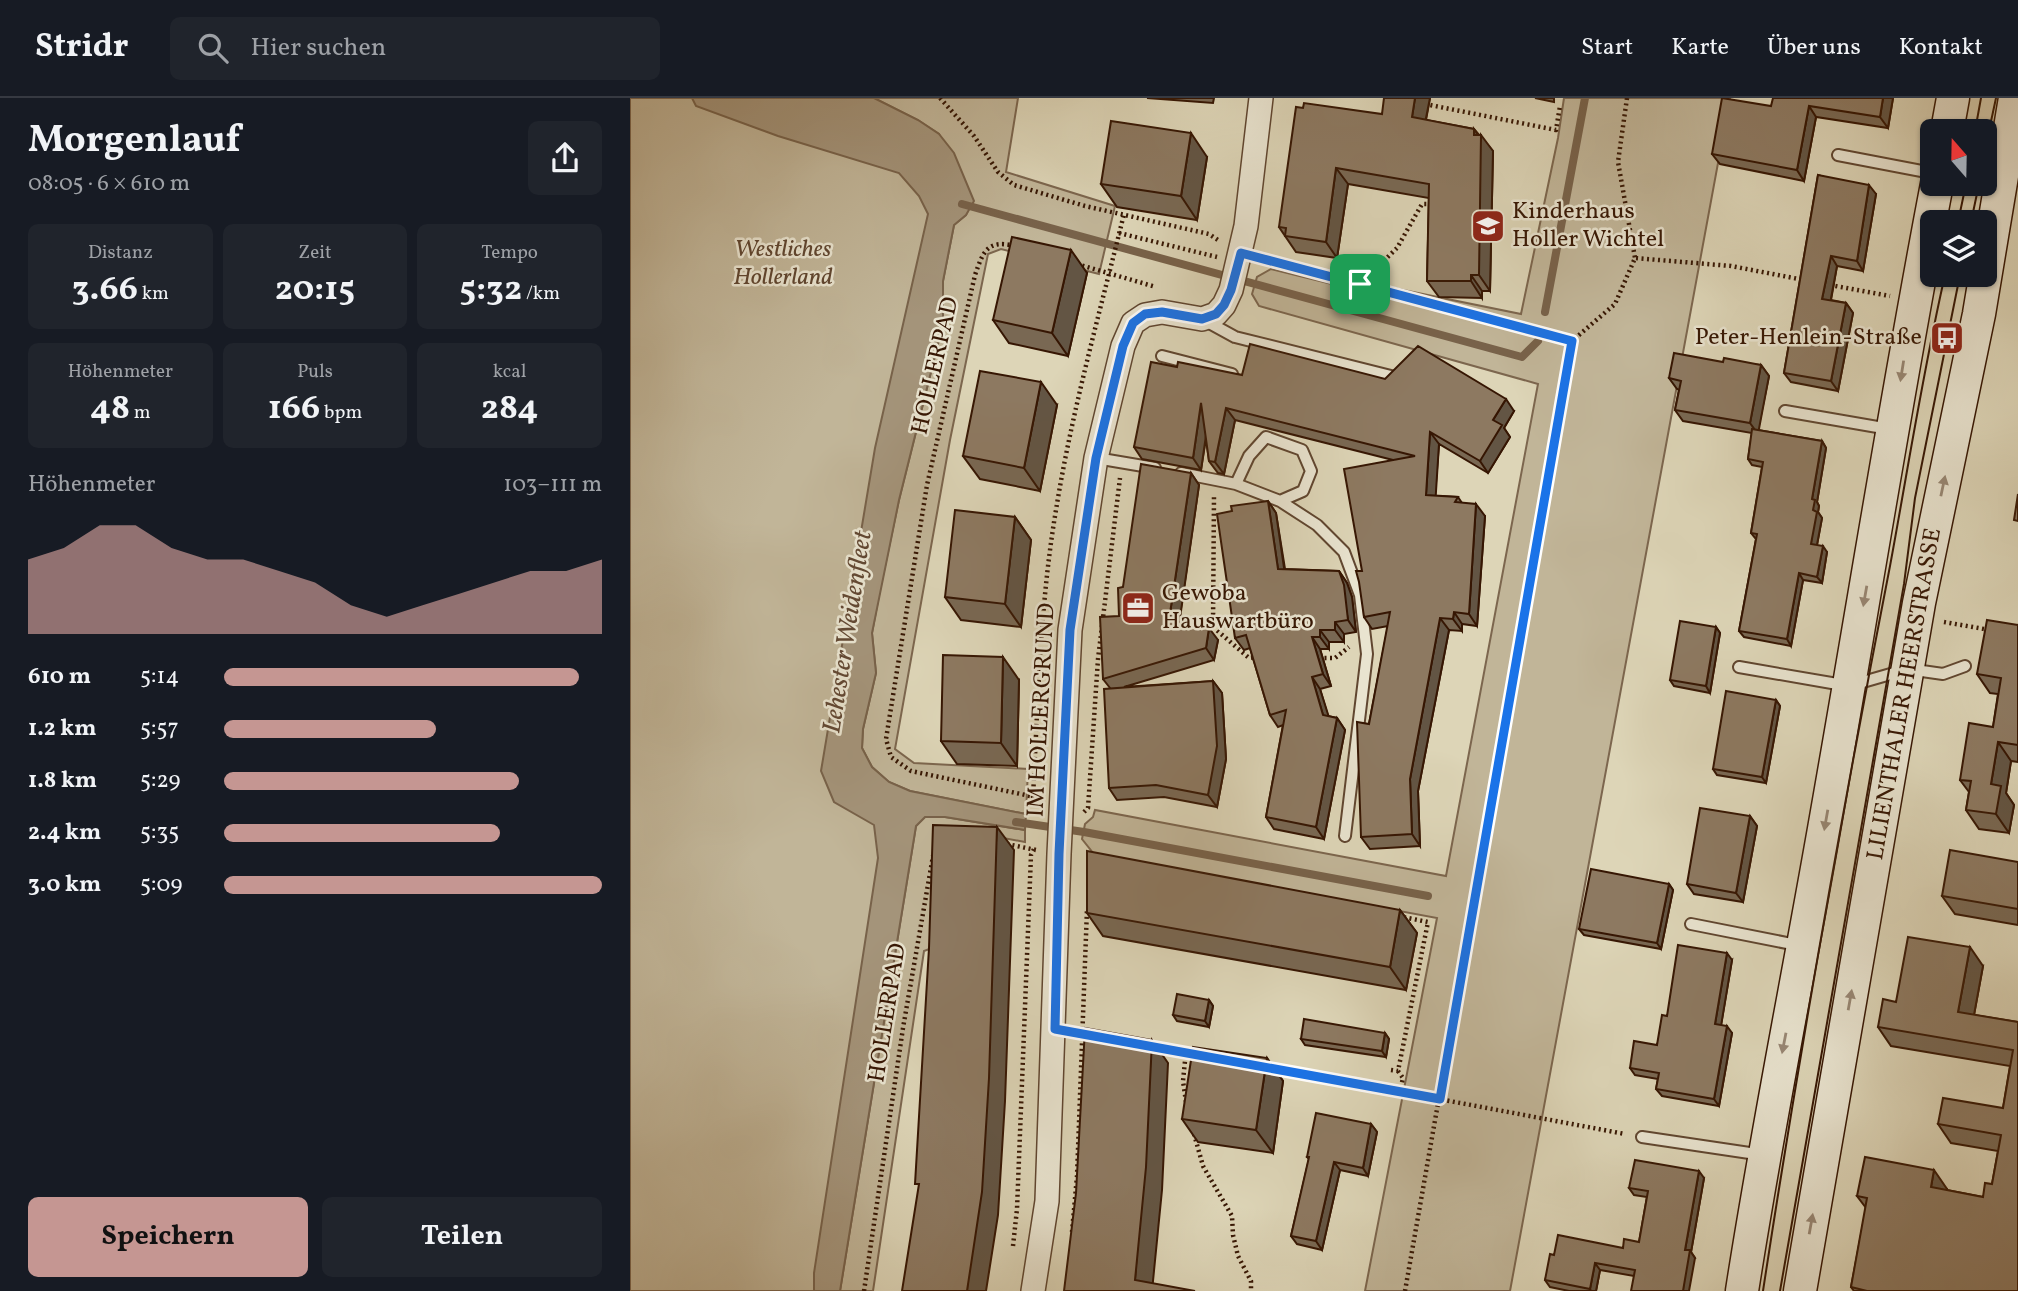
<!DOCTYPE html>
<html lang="de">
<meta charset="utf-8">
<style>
:root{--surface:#171b24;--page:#20242c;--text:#f1f3f6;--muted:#9ea1a6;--line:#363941;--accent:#c59692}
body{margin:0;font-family:Vollkorn,serif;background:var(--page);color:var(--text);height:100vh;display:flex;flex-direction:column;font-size:26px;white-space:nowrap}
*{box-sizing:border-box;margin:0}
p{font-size:23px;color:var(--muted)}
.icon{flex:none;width:38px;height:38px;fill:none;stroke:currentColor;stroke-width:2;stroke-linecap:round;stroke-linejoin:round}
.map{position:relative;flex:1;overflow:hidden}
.details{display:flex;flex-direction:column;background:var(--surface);width:630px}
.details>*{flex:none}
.needle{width:46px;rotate:340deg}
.controls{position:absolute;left:1290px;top:21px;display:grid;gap:14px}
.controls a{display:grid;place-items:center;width:77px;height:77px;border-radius:10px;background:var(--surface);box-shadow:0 2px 5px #0004;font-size:35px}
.pin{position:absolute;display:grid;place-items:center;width:60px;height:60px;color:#fff;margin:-30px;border-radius:14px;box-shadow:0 4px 10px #0006}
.round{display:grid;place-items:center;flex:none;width:74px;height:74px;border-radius:10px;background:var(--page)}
.headline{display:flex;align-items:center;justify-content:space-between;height:119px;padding:0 28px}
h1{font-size:38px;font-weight:700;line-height:52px}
.figures{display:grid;grid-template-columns:repeat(3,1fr);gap:10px;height:119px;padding:7px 28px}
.figures div{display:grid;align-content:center;border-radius:10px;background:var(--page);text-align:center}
.figures b{font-size:35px;font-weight:700}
.figures small{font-size:19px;font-weight:400}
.figures p{font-size:19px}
.chart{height:196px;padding:14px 28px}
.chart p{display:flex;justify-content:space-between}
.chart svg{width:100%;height:126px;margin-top:7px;fill:var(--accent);opacity:.7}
.action{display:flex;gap:14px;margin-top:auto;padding:14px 28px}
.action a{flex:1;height:80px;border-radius:10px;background:var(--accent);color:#111;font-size:28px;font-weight:700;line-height:80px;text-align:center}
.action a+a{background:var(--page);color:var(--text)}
ul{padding:0 28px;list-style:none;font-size:23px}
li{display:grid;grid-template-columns:112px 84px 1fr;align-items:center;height:52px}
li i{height:18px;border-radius:9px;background:var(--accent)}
header{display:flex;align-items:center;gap:42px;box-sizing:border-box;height:98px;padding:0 35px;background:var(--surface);border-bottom:2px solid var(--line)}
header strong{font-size:33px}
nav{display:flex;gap:38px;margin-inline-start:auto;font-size:24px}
.search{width:490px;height:63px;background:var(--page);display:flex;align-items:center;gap:18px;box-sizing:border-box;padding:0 24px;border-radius:10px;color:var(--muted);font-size:26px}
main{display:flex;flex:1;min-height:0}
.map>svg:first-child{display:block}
.green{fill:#c1b598;stroke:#7c664e;stroke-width:2}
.water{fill:#a4947a;stroke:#78624a;stroke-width:2}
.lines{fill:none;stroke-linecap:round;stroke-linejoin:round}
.stream{stroke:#78624a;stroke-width:8}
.service-casing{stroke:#604630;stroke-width:14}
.minor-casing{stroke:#604630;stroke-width:26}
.secondary-casing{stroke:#361603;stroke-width:35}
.path{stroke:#361603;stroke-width:4.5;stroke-dasharray:2 3.5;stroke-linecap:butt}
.service{stroke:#e9e4d0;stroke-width:10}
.minor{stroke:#e9e4d0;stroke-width:23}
.secondary{stroke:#e9e4d0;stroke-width:32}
.tram{stroke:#361603;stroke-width:2}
.wall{fill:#796853;stroke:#361603;stroke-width:2}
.shaded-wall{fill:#635544;stroke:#361603;stroke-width:2}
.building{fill:#8d7961;stroke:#361603;stroke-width:2}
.oneway{fill:#988774}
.route-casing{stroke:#fff;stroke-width:14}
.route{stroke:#1a73e8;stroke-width:9}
.labels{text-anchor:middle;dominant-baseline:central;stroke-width:5;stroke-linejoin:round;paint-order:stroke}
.poi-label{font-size:24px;fill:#361603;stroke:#e9e4d0;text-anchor:start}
.park-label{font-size:24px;font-style:italic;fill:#604630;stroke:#e9e4d0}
.street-label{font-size:24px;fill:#361603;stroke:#e9e4d0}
.water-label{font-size:26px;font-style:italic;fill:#624833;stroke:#e9e4d0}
</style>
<header>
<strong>Stridr</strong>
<div class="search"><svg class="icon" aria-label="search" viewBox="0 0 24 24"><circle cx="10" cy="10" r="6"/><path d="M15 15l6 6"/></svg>Hier suchen</div>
<nav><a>Start</a><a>Karte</a><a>Über uns</a><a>Kontakt</a></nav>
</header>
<main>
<section class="details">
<div class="headline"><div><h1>Morgenlauf</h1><p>08:05 · 6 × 610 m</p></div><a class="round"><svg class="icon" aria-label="share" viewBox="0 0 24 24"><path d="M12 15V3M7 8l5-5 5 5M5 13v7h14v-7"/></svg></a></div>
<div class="figures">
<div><p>Distanz</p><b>3.66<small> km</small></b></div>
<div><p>Zeit</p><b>20:15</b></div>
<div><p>Tempo</p><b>5:32<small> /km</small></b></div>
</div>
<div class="figures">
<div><p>Höhenmeter</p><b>48<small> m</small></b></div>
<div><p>Puls</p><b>166<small> bpm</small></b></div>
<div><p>kcal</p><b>284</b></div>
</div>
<div class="chart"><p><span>Höhenmeter</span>103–111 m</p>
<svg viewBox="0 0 160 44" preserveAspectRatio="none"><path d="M0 44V18L10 14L20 6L30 6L40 14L50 18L60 18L70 22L80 26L90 34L100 38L110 34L120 30L130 26L140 22L150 22L160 18V44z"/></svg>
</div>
<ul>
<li><b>610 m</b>5:14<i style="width:94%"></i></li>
<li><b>1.2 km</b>5:57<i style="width:56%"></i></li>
<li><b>1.8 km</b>5:29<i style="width:78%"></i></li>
<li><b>2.4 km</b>5:35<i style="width:73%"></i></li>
<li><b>3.0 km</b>5:09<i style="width:100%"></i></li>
</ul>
<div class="action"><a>Speichern</a><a>Teilen</a></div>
</section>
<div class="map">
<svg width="1388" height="1193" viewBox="0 0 1388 1193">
<rect width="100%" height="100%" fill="#ddd5b7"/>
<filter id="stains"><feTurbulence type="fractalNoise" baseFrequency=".00286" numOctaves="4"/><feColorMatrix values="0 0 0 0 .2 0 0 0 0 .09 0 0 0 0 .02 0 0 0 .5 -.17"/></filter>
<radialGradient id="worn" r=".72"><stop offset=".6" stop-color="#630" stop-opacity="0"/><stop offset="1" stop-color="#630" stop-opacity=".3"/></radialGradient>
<path class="green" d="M0,0H134L277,31L321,104L216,656L265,712L199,1193H0Z
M244,0H388L376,74L485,108L469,176L371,151L358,156L320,342L265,651L284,665L398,671L396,716L280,693L259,684L242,669L232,650L233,631L246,575L242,535L250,492L269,402L313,226V183L324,127L336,117L340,108L309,36L288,22Z
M934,0H1100L880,1193H735L807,820L464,756L452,741L455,726L463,719L465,712L816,778L908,286L629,208L622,196L627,179L641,171L759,200L763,190L891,216L928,40Z
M295,719H315L395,732V744L325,731L302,850L294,853L243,1193H210L286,728Z"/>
<path class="water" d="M62,0H244L288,22L309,36L324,55L344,103L336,117L324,127L313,183V226L269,402L242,535L246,575L233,631L232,650L242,669L259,684L280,693L396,716L395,732L315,719H295L286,728L210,1193H184V1175L248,760L244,727L204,704L191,673L245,350L298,116L289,98L269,75L148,38L66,8Z"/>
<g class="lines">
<path class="stream" d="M332,106L892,259L908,243
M915,214L955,0
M386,724L454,734L798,798"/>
<g class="service-casing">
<path id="service" d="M1208,57L1302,75
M574,222L605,239L765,279
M532,258L602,276
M1155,313L1259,331
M466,360L525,370
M551,375L606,386L650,403L687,427L714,454L730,497L737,556L715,738
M606,386L619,358L636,339L672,352L681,373L673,393L650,403
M1109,569L1219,588L1278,571L1313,576L1335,568
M1061,826L1172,848
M1012,1039L1133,1057"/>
</g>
<g class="minor-casing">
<path id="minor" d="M403,1193L417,1103L429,756L440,532L466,360L493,248L503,225L515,217L532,214L572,221L586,216L594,207L601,192L616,128L631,0"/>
</g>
<g class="secondary-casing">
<path id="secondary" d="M1317,33L1323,0
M1112,1193C1136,1038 1167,885 1194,731C1232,516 1266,300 1307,86
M1170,1193L1289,505L1349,216L1385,0"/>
</g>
<path class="path" d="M310,0L344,38L368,74L384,87L455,108L579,136L588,142
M997,0L988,64L1005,160
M795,6L926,32L930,8
M489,135L587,159
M385,148C357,141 353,154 345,177L297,387L256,641L261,659L281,673L405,699
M631,160L942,243
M447,166L526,189
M730,186L767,150L792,106H803
M1200,187L1260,198
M546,524L583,529L584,397
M1314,524L1360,532
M583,529L619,560L627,559
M689,560H705L719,549
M406,704L403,699C408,604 410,506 426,412C442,312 470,214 494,116
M454,714L458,710L468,561L490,380
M377,746L406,752
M522,947L565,955
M639,969L995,1036
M761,972L768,973L798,824L773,819
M768,973L773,980L770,993
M556,1004L553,983L556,953
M564,1036L573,1068L602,1118L603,1137L608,1158L621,1183V1193
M442,1134L447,1078L457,811
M383,1148L387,1111L401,757L405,749
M234,1193L273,930L303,758
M775,1193L942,243L985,206L1005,160L1101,168L1174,182"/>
<use href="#service" class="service"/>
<use href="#minor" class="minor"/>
<use href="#secondary" class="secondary"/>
<path class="tram" d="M1345,33L1351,0
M1354,56L1366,0
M1328,124L1336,86
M1341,124L1349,86
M1133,1193C1170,951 1213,709 1260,468C1278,371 1293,273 1315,177
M1150,1193L1274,486L1285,400L1330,177"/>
</g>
<path class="wall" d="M517,0H584L583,5Z
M800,0L796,22L844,31L863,53L860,193H852V200L809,199L797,183L799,100L718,86L707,160L666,154L649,129L752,16Z
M905,0H924V4Z
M1263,0L1258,30L1186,19L1174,83L1090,66L1082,56L1141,8Z
M577,59L567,122L487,109L471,86Z
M1188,77L1246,96L1233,173L1207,168L1201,202L1216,205L1223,215L1208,293L1161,284L1154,275Z
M457,175L438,258L379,245L363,222Z
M1093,264L1131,267L1139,278L1128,332L1192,343L1196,350L1187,404L1189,408L1188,414L1192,420L1187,447L1197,454L1192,485L1173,482L1161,548L1114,539L1109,533L1126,441L1121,435L1132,369L1122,367L1118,361L1122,335L1053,323L1045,312L1049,292L1047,291L1039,280Z
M547,269L612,277L755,281L884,313L874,330L880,339L858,375L809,346L805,398L828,399L832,405L855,418L847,528L832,526V533L819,532L788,693L790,748L740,751L731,739L739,626L758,528L742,531L734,519L732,473L763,362L605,322L594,376L588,375L579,363L576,340L571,372L512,361L504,349Z
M427,307L410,393L350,381L333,358Z
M561,375L569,387L549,524L588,542L584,562L494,589L583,583L592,595L596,661L587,709L534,699L487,702L479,690L480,590L473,581L489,518L493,489Z
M638,403L646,415L655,471L709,473L717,485L722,499L726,534L714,536V544H699V551H690L701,588L690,591L698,618L707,620L715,632L694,741L644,731L636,719L653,627L648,629L640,617L620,550L614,552L605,540L602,413Z
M385,419L401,442L391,529L331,522L315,499Z
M1388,527V664L1381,663L1376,695L1384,707L1379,735L1349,731L1336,712L1339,694L1330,682L1363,629L1368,596L1360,595L1347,576Z
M1086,529L1090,535L1080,595L1044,588L1040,582Z
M389,582L387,668L327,666L311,643Z
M1146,602L1150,608L1136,685L1087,677L1083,671Z
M1120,718L1127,728L1113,804L1064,796L1057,786Z
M1388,764V827L1325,816L1312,798Z
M1039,786L1043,792L1031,851L954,837L949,831Z
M770,812L787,835L776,892L473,838L457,815Z
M1102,862L1091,927L1102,935L1089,1008L1032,998L1026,991L1028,981L1005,977L1000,970L1027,947L1037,918Z
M1353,868L1344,917L1388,924V1193H1224L1221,1189L1236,1110L1227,1098L1317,1091V1092L1353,1099L1362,1086L1368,1053L1321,1045L1308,1026L1373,1010L1380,968L1261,948L1248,929L1266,904Z
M579,902L583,908L579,929L547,923L543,917Z
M755,935L759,941L756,959L675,947L671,941Z
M637,960L653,983L643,1055L568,1044L552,1021Z
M741,1026L747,1034L738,1078L710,1072L692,1152L667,1146L661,1138L679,1061L677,1059Z
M1074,1080L1061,1154L1065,1160L1004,1178L970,1172L966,1193H939L920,1189L915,1182L924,1157L993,1150L1009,1144L1017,1099L1004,1097L999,1090Z"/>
<path class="shaded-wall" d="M785,0H800L793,35L782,19Z
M1253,0H1263L1258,30L1250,19Z
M1179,8L1186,19L1174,83L1167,72Z
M844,31L851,41V37L863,53L860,193L849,177Z
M561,35L577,59L567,122L551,98Z
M706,70L718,86L707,160L696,144Z
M1239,87L1246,96L1233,173L1227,163Z
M441,152L457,175L438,258L422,235Z
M1201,158L1207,168L1199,211L1192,201Z
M841,177L852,193V200L841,183Z
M1216,205L1223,215L1208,293L1201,283Z
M1131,267L1139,278L1128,336L1120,325Z
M411,284L427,307L410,393L394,370Z
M876,301L884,313L874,330L880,339L858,375L850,363L863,322Z
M571,305L579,317L571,372L563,360Z
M596,310L605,322L594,376L585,364Z
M800,334L809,346L805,409L796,397Z
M1192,343L1196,350L1187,404L1189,408L1188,414L1192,420L1186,452L1181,446L1183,412L1182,401Z
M561,375L569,387L548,534L539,522Z
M638,403L646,415L656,483L648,471Z
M846,406L855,418L847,528L839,516Z
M385,419L401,442L391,529L375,506Z
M1193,448L1197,454L1192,485L1187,479Z
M709,473L717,485L722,499L726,534L718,522Z
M1169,475L1173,482L1161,548L1157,541Z
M824,514L832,526V533L823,521Z
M810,520L819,532L788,693L790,748L782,736L780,681Z
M705,524L714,536V544L705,532Z
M1086,529L1090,535L1080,595L1076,588Z
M579,530L588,542L584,562L576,550Z
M690,532L699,544V551L690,539Z
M682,539L690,551L701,588L693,576Z
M373,559L389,582L387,668L371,645Z
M682,579L690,591L702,629L693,617Z
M583,583L592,595L596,661L587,709L578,697Z
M1146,602L1150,608L1136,685L1132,679Z
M707,620L715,632L694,741L686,729Z
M1368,644L1381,663L1376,695L1384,707L1379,735L1366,716L1361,686Z
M1120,718L1127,728L1113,804L1106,795Z
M367,729L384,752L375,1003L368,1117L356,1193H337Z
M1039,786L1043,792L1031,851L1027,845Z
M770,812L787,835L776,892L760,869Z
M1340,849L1353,868L1341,933L1328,914Z
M1097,855L1102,862L1090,934L1085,926Z
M579,902L583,908L579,929L575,923Z
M1097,928L1102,935L1089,1008L1084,1001Z
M755,935L759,941L756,959L752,953Z
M522,942L538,965L532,1092L522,1193L505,1182Z
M637,960L653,983L643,1055L626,1032Z
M741,1026L747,1034L738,1078L733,1070Z
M704,1064L710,1072L692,1152L686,1143Z
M1304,1072L1317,1091L1314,1108L1301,1089Z
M1069,1073L1074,1080L1061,1154L1065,1160L1059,1193H1053L1055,1152Z
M965,1165L970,1172L966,1193H961L960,1191Z"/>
<path class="building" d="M754,0H785L782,19L844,31V37H851L849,177H841V183H797L799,86L706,70L696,144L655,138L656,130L649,129L666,9L673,10L674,5L752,16Z
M1092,0L1141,8L1143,0H1253L1250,19L1179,8L1167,72L1082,56Z
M481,23L561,35L551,98L471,86Z
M1188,77L1239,87L1227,163L1201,158L1192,201L1216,205L1201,283L1154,275Z
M382,139L441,152L422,235L363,222Z
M620,246L755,281L788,248L876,301L863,322L872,327L850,363L800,334L796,397L828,399L825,404L846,406L839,516L824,514L823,521L810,520L780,681L782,736L731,739L727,624L739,626L760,514L734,519L729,484L726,473H732L714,371L785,358L596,310L585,364L579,363L571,305L563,360L504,349L521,264L547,269L548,264L612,277Z
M1044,255L1093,264L1094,260L1131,267L1120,325L1045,312L1051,283L1039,280Z
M350,273L411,284L394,370L333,358Z
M1122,331L1192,343L1182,401L1185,402L1183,412L1187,414L1181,446L1193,448L1187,479L1169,475L1157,541L1109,533L1127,436L1121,435L1133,364L1118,361Z
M511,366L561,375L539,522L579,530L576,550L473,581L470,519L489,518L488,490L493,489Z
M1388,396V423L1384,422Z
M638,403L648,471L709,473L714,487L718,522L705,524V532H690V539H682L693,576L682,579L693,617L707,620L686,729L636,719L656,612L640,617L616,537L605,540L587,416L602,413L601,408Z
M325,412L385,419L375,506L315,499Z
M1357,522L1388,527V647L1368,644L1361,686L1371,688L1366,716L1336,712L1341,683L1330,682L1339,625L1363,629L1371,580L1347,576Z
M1050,523L1086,529L1076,588L1040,582Z
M313,557L373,559L371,645L311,643Z
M583,583L587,648L578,697L526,687L479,690L474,591Z
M1096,593L1146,602L1132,679L1083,671Z
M1070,710L1120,718L1106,795L1057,786Z
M303,727L367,729L359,980L352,1094L337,1193H272L289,1086H285L299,850Z
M1320,752L1388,764V811L1312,798Z
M457,753L770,812L760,869L457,815Z
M961,771L1039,786L1027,845L949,831Z
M1278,839L1340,849L1328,914L1388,924V1193H1237L1221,1189L1237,1100L1227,1098L1235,1059L1304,1072L1301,1089L1353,1099L1355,1085L1362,1086L1371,1037L1308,1026L1313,1000L1373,1010L1383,952L1248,929L1253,901L1266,904Z
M1048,847L1097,855L1085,926L1097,928L1084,1001L1026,991L1029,975L1000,970L1004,943L1027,947L1032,917L1037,918Z
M547,896L579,902L575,923L543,917Z
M674,921L755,935L752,953L671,941Z
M455,930L522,942L516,1069L505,1182L565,1193H434L446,1095Z
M563,949L637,960L626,1032L552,1021Z
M686,1015L741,1026L733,1070L704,1064L686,1143L661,1138L679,1059H677Z
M1005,1062L1069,1073L1055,1152H1060L1053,1193H1001L1005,1172L965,1165L960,1191L915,1182L920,1156L924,1157L928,1137L993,1150L994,1141L1009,1144L1018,1093L999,1090Z"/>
<defs><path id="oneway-solid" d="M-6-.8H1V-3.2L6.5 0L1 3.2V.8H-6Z" transform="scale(1.75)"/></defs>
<g class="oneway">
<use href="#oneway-solid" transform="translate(1272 273) rotate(99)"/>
<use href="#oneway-solid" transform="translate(1313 388) rotate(-78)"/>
<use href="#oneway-solid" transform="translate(1235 498) rotate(100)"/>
<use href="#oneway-solid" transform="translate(1196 722) rotate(100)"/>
<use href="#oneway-solid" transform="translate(1220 902) rotate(-80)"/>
<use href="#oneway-solid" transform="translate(1154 945) rotate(101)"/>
<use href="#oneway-solid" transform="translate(1181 1126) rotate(-80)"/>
</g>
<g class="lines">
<g class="route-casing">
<path id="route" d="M611,155L942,243L810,1001L425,931L429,756L440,532L466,360L493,248L503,225L515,216L532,214L572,221L586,216L594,207L601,192Z"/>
</g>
<use href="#route" class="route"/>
</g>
<defs>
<g id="school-square" transform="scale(1.75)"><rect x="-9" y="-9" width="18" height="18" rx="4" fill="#8f2418" stroke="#e9e4d0"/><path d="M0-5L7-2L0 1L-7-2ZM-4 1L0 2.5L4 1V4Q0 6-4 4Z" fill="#fff"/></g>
<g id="bus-square" transform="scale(1.75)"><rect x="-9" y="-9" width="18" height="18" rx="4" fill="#8f2418" stroke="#e9e4d0"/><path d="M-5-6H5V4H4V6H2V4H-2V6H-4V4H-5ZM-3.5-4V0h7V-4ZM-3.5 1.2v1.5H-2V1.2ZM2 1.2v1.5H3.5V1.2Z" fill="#fff"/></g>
<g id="office-square" transform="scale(1.75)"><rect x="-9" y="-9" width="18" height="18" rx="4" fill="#8f2418" stroke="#e9e4d0"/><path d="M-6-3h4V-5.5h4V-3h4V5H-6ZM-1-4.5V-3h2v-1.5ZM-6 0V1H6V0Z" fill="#fff"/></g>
</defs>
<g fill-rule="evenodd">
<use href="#school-square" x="858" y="128"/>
<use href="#bus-square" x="1317" y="240"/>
<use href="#office-square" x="508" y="510"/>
</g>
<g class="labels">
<g class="poi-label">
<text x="882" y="114">Kinderhaus<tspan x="882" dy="28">Holler Wichtel</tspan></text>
<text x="1292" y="240" text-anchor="end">Peter-Henlein-Straße</text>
<text x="532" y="496">Gewoba<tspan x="532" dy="28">Hauswartbüro</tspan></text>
</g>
<g class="park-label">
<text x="153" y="152">Westliches<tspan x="153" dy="28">Hollerland</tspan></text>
</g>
<g class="street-label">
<text transform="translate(306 268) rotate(-77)">HOLLERPAD</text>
<text transform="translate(1275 596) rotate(-80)">LILIENTHALER HEERSTRASSE</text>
<text transform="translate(412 612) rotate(-87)">IM HOLLERGRUND</text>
<text transform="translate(258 915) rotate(-81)">HOLLERPAD</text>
</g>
<g class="water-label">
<text transform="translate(218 534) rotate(-81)">Lehester Weidenfleet</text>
</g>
</g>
<rect width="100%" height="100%" filter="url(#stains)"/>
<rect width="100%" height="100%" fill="url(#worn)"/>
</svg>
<div class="controls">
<a><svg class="needle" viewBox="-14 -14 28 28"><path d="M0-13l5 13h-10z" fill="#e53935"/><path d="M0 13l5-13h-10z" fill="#9ea1a6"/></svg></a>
<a><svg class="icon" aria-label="layers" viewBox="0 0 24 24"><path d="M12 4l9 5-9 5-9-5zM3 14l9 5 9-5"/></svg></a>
</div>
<div class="pin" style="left:730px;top:186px;background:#1e9e55"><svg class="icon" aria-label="arrive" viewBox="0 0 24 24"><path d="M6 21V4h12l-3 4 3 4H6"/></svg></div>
</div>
</main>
